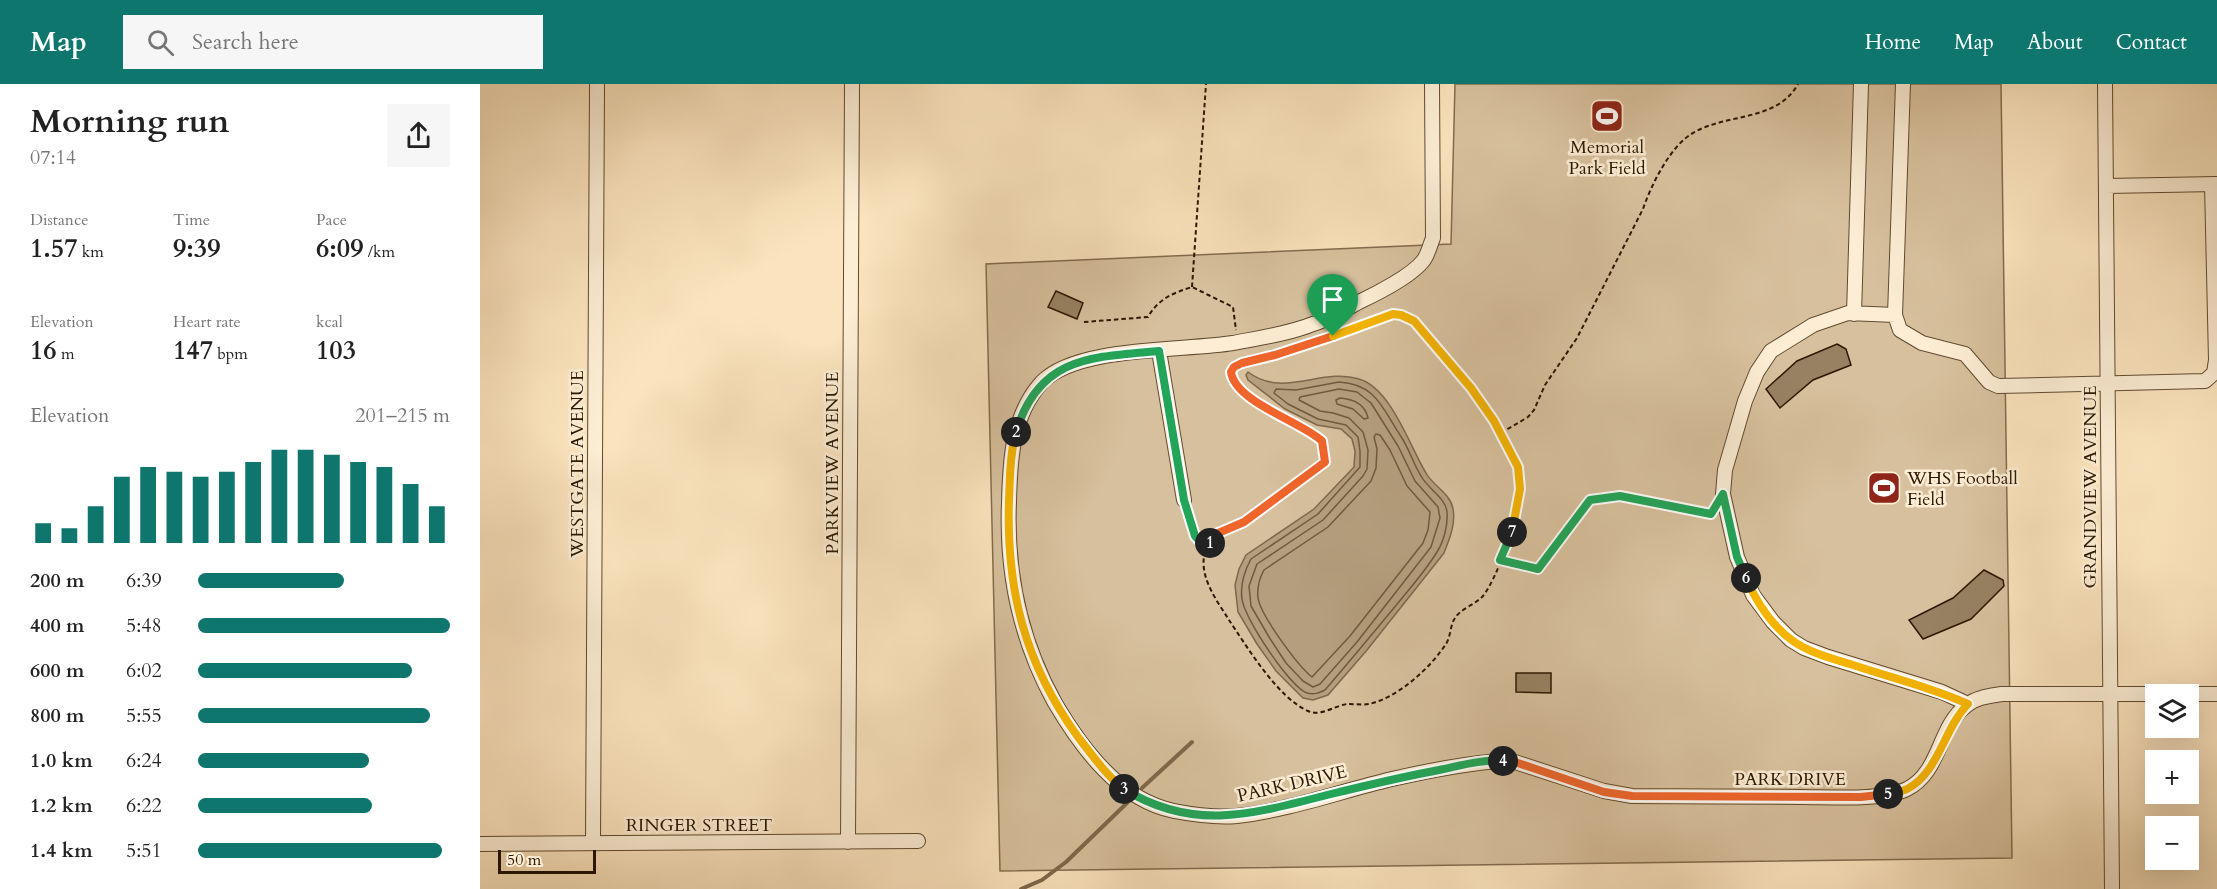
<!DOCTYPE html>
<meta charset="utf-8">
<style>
:root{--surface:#fff;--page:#f6f6f6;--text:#222;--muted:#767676;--accent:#0f766e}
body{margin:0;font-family:Cardo,serif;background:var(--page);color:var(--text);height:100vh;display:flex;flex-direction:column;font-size:22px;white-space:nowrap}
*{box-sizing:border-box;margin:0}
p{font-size:20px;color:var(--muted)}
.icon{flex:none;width:33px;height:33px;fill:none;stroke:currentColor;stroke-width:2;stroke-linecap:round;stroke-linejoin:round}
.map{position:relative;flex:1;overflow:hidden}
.drawer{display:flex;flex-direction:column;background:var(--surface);width:480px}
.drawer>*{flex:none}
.controls{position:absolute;left:1665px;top:600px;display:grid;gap:12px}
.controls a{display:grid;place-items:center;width:54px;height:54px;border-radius:0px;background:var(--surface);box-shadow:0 6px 24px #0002;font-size:30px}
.scale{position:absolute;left:18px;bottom:15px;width:98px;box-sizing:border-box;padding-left:6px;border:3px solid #2c1700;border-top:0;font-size:16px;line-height:21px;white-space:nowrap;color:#2c1700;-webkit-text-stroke:4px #fcedd4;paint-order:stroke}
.pin{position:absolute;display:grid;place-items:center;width:51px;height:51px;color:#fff;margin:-62px -26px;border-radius:50% 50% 50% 0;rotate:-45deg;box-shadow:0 0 6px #0007}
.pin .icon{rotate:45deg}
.km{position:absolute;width:30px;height:30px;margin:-15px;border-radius:50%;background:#222;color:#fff;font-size:16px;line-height:30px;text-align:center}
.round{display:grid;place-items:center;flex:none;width:63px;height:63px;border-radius:0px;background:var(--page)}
.head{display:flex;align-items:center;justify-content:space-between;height:102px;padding:0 30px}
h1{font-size:33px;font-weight:700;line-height:45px}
.stats{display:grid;grid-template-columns:repeat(3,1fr);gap:9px;height:102px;padding:6px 30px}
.stats div{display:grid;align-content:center}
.stats b{font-size:26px;font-weight:700}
.stats small{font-size:16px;font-weight:400}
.stats p{font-size:16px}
.chart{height:168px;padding:12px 30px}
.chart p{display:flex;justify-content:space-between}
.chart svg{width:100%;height:108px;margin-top:6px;stroke:var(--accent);stroke-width:6}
ul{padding:0 30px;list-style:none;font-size:20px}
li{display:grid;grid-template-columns:96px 72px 1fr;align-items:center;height:45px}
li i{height:15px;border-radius:8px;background:var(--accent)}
header{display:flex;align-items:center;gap:36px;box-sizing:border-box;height:84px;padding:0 30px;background:var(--accent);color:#fff}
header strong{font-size:28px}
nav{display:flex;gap:33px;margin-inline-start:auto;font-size:21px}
.search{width:420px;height:54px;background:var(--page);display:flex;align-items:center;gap:15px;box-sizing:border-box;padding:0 21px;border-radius:0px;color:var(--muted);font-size:22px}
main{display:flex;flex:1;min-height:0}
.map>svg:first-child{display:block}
.green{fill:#d7c09d;stroke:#826c4e;stroke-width:1.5}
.water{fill:#b49e7d;stroke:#7e684b;stroke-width:1.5}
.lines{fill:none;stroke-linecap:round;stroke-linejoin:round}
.shore{stroke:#705a3e;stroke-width:1.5}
.stream{stroke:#7e684b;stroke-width:4}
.building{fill:#978162;stroke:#2c1700;stroke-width:1.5}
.minor-casing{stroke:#604a2f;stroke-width:16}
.path{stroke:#2c1700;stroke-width:2;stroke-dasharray:4.5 3;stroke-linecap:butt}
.minor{stroke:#fcedd4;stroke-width:14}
.split-1-casing{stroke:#fff;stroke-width:12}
.split-2-casing{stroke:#fff;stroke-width:12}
.split-3-casing{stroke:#fff;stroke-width:12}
.split-4-casing{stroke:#fff;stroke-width:12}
.split-5-casing{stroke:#fff;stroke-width:12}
.split-6-casing{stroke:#fff;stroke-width:12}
.split-7-casing{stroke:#fff;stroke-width:12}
.split-8-casing{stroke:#fff;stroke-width:12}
.split-1{stroke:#f0652b;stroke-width:8}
.split-2{stroke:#22a559;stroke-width:8}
.split-3{stroke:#f5b400;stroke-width:8}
.split-4{stroke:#22a559;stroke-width:8}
.split-5{stroke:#f0652b;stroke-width:8}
.split-6{stroke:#f5b400;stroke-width:8}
.split-7{stroke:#22a559;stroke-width:8}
.split-8{stroke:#f5b400;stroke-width:8}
.labels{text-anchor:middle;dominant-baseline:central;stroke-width:5;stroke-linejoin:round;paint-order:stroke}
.poi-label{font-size:18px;fill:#2c1700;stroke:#fcedd4}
.street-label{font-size:18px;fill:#2c1700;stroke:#fcedd4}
</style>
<header>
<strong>Map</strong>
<div class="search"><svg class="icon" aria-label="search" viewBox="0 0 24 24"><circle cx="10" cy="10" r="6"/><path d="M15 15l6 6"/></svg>Search here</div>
<nav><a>Home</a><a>Map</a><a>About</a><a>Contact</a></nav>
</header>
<main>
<section class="drawer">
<div class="head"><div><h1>Morning run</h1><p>07:14</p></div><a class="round"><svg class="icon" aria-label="share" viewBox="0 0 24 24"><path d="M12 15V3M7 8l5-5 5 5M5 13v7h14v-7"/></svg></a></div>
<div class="stats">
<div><p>Distance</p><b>1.57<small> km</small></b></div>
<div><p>Time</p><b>9:39</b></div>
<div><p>Pace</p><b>6:09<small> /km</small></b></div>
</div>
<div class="stats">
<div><p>Elevation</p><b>16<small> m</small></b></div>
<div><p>Heart rate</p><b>147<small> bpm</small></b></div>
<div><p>kcal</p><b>103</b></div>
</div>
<div class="chart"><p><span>Elevation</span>201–215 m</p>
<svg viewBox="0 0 160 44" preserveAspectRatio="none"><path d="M5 44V36M15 44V38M25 44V29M35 44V17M45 44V13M55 44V15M65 44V17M75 44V15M85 44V11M95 44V6M105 44V6M115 44V8M125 44V11M135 44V13M145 44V20M155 44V29"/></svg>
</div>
<ul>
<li><b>200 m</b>6:39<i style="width:58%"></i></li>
<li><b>400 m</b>5:48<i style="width:100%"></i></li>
<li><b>600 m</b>6:02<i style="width:85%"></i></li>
<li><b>800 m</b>5:55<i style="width:92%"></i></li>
<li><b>1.0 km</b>6:24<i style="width:68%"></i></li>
<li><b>1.2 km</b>6:22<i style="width:69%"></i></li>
<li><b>1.4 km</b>5:51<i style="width:97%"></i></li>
</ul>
</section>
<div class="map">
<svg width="1737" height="805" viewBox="0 0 1737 805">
<rect width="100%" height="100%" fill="#fae3bd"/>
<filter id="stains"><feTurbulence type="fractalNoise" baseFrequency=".00333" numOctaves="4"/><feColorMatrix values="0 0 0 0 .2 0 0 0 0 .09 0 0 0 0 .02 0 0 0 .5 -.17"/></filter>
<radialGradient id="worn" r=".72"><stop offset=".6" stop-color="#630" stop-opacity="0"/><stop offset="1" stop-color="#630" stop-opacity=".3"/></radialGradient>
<path class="green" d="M975,0H1521L1532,774L520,787L506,180L971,160Z"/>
<path class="water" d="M768,288C804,315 841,283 879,295C911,304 930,363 946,389C953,402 971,410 973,425C976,440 969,456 964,469L887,566L848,611L833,616L823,614L796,587L777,560L758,528L755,501L759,485L766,471L834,425L874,383L875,367L872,355L861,345L837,341L805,325L768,296L766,291Z"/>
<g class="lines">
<path class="shore" d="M859,298C896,300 902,324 920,351C929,364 933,379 941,392C948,405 966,414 967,428C968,441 964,457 957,468C946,486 932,502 918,519C894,548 870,577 845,606C839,609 834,611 827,609C810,603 764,534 762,515C760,501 764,488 771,475L838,430L880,383V367L878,353L866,341L838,335L808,320L794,309L796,305L816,306Z
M859,305L877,308L891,319L918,362L935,397L958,423L960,434L951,463L877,558L840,600L833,603L823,597L806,579L789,553L771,522L769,502L777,480L843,436L883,392L887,385L888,366L883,348L869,334L853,329L840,327L819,316L820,313Z
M860,314C873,315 885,320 888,334L884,335L873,325L857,320L856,316Z
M896,350L900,351L910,366L927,402L950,428L948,446L943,459L870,552L832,593C818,582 781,532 778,514C777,504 779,495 784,486L848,443L891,397L896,384L897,365L894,353Z"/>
<path class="stream" d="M662,704L712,658
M541,805L562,796L586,778L647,719"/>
</g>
<path class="building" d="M576,207L603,219L597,235L568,223Z
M1357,260L1366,265L1371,281L1333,296L1300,324L1286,305L1317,277Z
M1504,486L1523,496L1524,502L1491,535L1443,555L1429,536L1473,514Z
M1036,589H1071V609L1036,608Z"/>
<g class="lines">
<g class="minor-casing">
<path id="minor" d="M952,0L953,154C950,161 948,171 943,177C931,192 896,210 879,218C864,226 849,235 833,240C808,250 779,254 753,259C703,267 597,262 562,298C532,331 530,376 529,418C526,490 540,556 575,619C602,665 640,716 694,727C715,731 736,734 757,732C810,726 861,707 912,695C947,687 983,680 1018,677L1035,678L1124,707L1152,712C1209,712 1265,713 1322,713C1350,713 1402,717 1427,705C1461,688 1458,642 1487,621C1497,613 1510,612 1522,610H1737
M1423,0L1415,231L1420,246L1442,259L1485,270L1509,298L1518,302L1725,297L1734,289L1736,276L1732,100
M1625,0L1632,805
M1626,102L1737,100
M1374,230L1381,0
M1415,231L1368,229L1333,241L1291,267L1277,288L1265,317L1245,386L1243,410L1257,473L1273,511L1293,538L1311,556L1324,564L1348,573L1462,608L1488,620
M679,267L704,416
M368,758L372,0
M113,759L117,0
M0,760L438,757"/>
</g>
<path class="path" d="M712,203L726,0
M913,230L922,231L934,236C968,275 1002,314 1026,359C1031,369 1039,381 1040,392C1043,420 1020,490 1003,512C996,520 979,526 975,534C970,541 971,552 966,560C950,584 919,613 889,620C882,621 874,620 867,620C854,622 840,633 828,627C798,614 767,563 749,536C736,515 714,487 728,461C736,446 751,446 765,437C791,420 822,400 845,378L842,357L839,354C818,341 754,313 751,288L754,283L761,279L830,261Z
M604,238L668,233C678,215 693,209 712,203L753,223L756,246
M1021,349L1048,333L1054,326L1065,301L1097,254L1163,125C1171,101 1191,61 1213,49C1246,29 1297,38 1318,0
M707,428L715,452L726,464
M1020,476L1058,485L1110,416C1147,406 1194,422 1231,430L1233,427"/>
<use href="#minor" class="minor"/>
</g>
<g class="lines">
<g class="split-1-casing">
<path id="split-1" d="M730,459L736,450L764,438L845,378L842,357C822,338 755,318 751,288L754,283L762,279L795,271L853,252"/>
</g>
<g class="split-2-casing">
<path id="split-2" d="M536,348C559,272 612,273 679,267L704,416L715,452L726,464L730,459"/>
</g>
<g class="split-3-casing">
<path id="split-3" d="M536,348C530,370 530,393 529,416C526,506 545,580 598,653C612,671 626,691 644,705"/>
</g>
<g class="split-4-casing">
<path id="split-4" d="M644,705C713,748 773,730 847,711C884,702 921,693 959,686C979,682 1002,675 1023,677"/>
</g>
<g class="split-5-casing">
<path id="split-5" d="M1023,677L1035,678L1124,708L1152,712L1381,713L1408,710"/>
</g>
<g class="split-6-casing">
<path id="split-6" d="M1266,494C1276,517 1292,542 1313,557C1330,569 1353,575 1373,581C1412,594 1451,603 1488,620C1464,644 1458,690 1427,705C1421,708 1414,708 1408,710"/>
</g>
<g class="split-7-casing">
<path id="split-7" d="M1032,448L1020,476L1058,485L1110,416L1140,412L1231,430L1243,410L1257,473L1266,494"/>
</g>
<g class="split-8-casing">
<path id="split-8" d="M853,252L913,230L921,231L934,237L991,304L1014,337L1038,383L1040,405L1032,448"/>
</g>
<use href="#split-1" class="split-1"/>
<use href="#split-2" class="split-2"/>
<use href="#split-3" class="split-3"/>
<use href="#split-4" class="split-4"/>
<use href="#split-5" class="split-5"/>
<use href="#split-6" class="split-6"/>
<use href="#split-7" class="split-7"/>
<use href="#split-8" class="split-8"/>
</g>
<defs>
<g id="stadium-square" transform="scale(1.725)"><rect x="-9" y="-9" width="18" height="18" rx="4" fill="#8f2418" stroke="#fcedd4"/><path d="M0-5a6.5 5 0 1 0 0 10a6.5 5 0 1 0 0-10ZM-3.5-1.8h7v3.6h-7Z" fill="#fff"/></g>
</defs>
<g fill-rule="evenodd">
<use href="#stadium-square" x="1127" y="32"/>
<use href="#stadium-square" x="1404" y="404"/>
</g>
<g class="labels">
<g class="poi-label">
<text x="1127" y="63">Memorial<tspan x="1127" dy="21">Park Field</tspan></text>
<text x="1427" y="394" text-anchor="start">WHS Football<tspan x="1427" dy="21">Field</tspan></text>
</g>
<g class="street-label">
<text transform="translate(352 379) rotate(-90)">PARKVIEW AVENUE</text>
<text transform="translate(97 380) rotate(-90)">WESTGATE AVENUE</text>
<text transform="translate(1610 403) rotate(-90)">GRANDVIEW AVENUE</text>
<text x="1310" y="695">PARK DRIVE</text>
<text transform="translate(812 700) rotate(-13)">PARK DRIVE</text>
<text x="219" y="741">RINGER STREET</text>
</g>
</g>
<rect width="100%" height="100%" filter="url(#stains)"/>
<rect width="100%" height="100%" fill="url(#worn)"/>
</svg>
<div class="controls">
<a><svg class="icon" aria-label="layers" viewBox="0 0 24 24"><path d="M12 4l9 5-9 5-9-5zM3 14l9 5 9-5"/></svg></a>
<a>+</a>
<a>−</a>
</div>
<div class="scale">50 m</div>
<div class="pin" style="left:853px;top:252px;background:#1e9e55"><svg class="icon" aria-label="arrive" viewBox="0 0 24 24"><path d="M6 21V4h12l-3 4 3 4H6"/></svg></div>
<b class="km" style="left:730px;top:459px">1</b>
<b class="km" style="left:536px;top:348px">2</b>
<b class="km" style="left:644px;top:705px">3</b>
<b class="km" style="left:1023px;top:677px">4</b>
<b class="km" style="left:1408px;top:710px">5</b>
<b class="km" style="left:1266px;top:494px">6</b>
<b class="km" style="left:1032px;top:448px">7</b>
</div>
</main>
